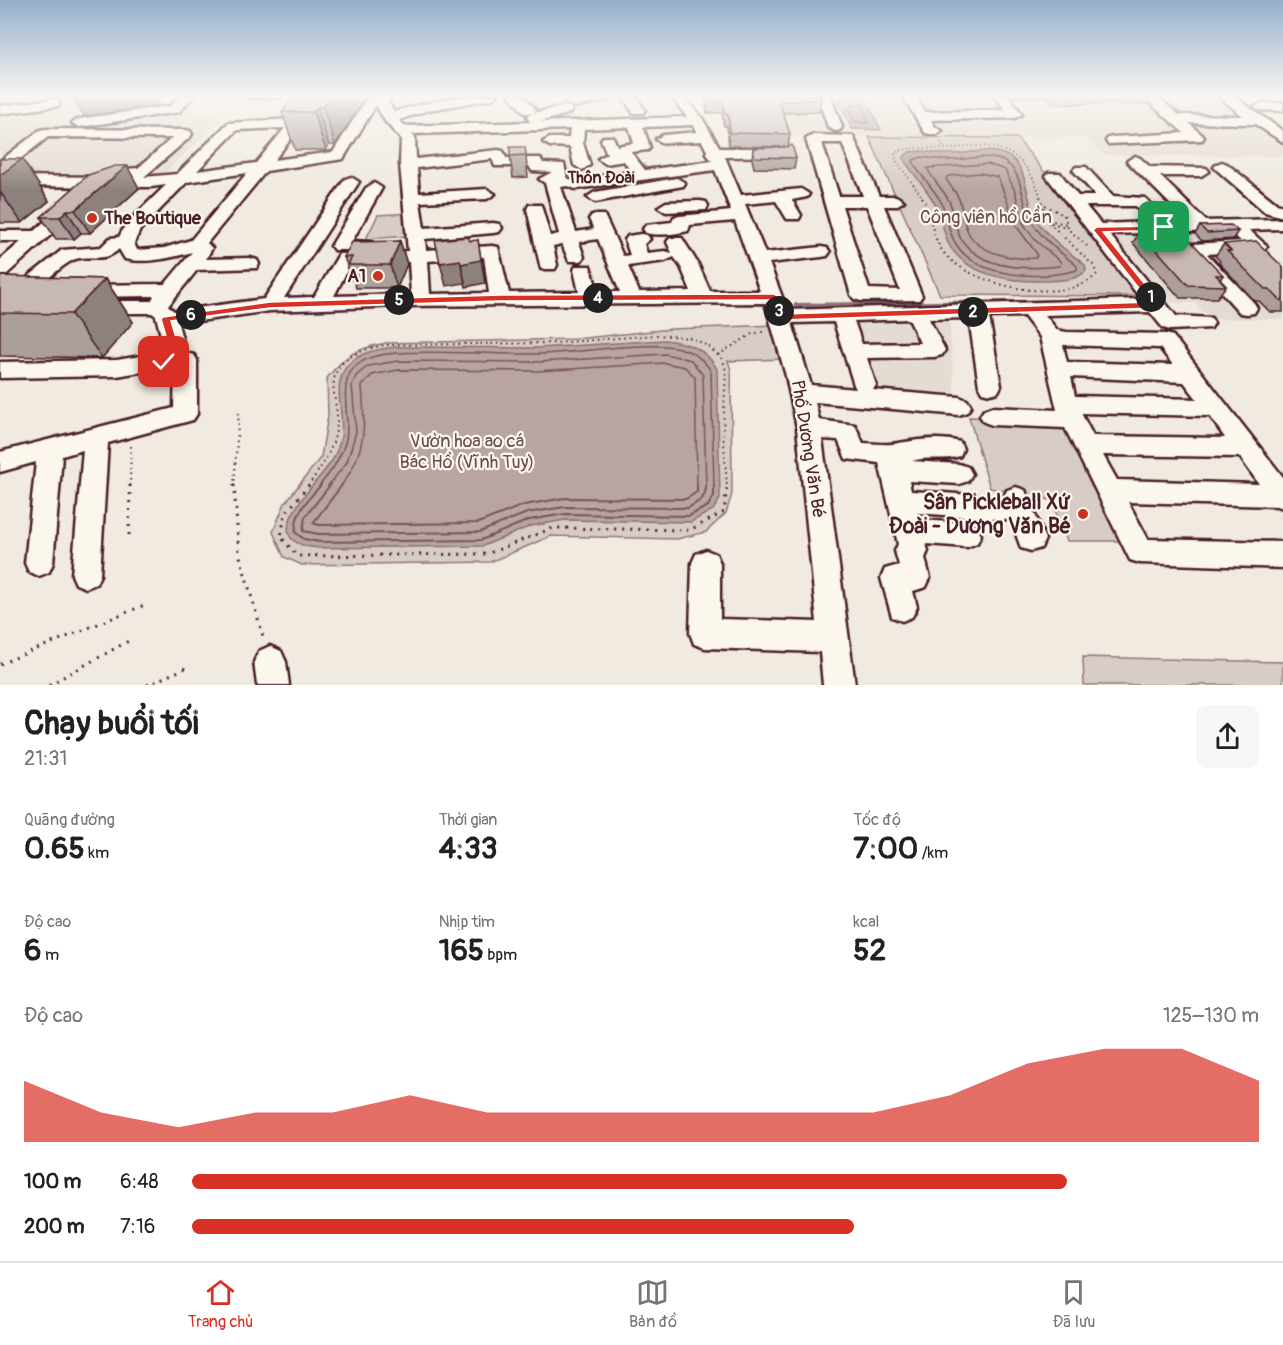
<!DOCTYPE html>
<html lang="vi">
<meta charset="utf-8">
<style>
:root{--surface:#fff;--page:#f6f6f6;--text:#202124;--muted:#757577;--line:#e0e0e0;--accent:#d93025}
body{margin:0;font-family:Pangolin,sans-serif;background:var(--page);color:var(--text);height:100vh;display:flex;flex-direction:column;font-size:22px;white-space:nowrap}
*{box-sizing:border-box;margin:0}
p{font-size:20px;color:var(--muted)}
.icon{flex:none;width:33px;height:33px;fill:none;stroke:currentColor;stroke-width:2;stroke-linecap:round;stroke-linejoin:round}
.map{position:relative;height:685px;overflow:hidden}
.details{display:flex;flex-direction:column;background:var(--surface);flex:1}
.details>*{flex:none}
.pin{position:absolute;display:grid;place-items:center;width:51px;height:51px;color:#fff;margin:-26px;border-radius:12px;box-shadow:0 3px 9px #0006}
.km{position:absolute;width:30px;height:30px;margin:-15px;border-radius:50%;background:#222;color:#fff;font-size:16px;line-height:30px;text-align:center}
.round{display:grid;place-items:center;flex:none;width:63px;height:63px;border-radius:12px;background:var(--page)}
.headline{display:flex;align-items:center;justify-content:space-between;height:102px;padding:0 24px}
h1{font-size:33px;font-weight:700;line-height:45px}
.metrics{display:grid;grid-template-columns:repeat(3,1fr);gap:9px;height:102px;padding:6px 24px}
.metrics div{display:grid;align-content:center}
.metrics b{font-size:30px;font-weight:700}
.metrics small{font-size:16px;font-weight:400}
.metrics p{font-size:16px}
.chart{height:168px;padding:12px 24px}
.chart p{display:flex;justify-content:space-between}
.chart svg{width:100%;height:108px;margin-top:6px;fill:var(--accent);opacity:.7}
ul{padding:0 24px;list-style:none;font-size:20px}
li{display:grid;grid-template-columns:96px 72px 1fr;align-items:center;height:45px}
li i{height:15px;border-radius:8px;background:var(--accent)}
.menu{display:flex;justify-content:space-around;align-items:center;height:84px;border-top:2px solid var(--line);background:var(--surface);font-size:16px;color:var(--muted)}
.menu a{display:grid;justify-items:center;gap:3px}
.menu .on{color:var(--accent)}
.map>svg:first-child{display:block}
.built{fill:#e4dbd2}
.green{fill:#d8ccc6;stroke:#917678;stroke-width:1.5}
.water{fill:#b8a4a2;stroke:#8c6f72;stroke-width:1.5}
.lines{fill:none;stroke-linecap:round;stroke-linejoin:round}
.shore-far1{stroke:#76545b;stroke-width:1.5}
.shore{stroke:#76545b;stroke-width:2}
.stream{stroke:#8c6f72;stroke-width:4}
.minor-casing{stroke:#4a1f2b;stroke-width:5}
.path-far2{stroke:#4a1f2b;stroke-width:1.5;stroke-dasharray:1 3;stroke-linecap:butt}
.path-far1{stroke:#4a1f2b;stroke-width:2;stroke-dasharray:1.5 4;stroke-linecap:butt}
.path{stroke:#4a1f2b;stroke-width:3;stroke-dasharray:2 6;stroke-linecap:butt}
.minor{fill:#fbf7ec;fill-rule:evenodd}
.wall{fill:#ac9e9a;stroke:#4a1f2b;stroke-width:1.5}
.shaded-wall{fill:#8c817d;stroke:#4a1f2b;stroke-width:1.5}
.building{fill:#c8b8b3;stroke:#4a1f2b;stroke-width:1.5}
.route{fill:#d93025;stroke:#fff;stroke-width:1.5}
.poi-dot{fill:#c8321e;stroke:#fbf7ec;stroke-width:2}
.labels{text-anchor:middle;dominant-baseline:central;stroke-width:4.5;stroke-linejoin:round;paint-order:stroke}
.far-neighbourhood-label{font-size:16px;font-weight:bold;fill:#4a1f2b;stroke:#fbf7ec}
.park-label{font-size:18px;fill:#6e4a52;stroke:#fbf7ec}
.poi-label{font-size:18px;font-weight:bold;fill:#4a1f2b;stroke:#fbf7ec;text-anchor:start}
.street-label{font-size:18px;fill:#4a1f2b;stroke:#fbf7ec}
.near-poi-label{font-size:21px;font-weight:bold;fill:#4a1f2b;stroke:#fbf7ec;text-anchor:end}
</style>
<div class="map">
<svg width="1283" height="685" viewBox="0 0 1283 685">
<rect width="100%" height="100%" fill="#f0eae0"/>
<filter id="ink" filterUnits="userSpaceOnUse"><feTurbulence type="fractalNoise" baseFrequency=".0167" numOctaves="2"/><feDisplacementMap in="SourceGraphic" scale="12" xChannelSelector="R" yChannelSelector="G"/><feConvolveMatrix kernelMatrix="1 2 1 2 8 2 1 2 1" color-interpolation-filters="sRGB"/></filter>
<g filter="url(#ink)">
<path class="built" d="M0,95H113L82,104L75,124L196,110L193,113H212L220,121L160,177L0,176Z
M780,95H1281L1236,97L1283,129V156L1103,155L1087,138L792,136Z
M1242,229L1283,267V319H1210L1195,303L1161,302L1106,232Z
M949,317L955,401L867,394L827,319Z"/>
<path class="green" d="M869,137L1017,138L1144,296L940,295Z
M410,213V236L366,239L378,215Z
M776,325L786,359L728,361L731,370L732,494L726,513L706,532L677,539L551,536L490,562L302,565L284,557L273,532L285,503L321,457L328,416L327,378C347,354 355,349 386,343L575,339L671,329Z
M969,417L1061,420L1127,541H1067L1051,500L990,488Z
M1083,657L1283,662V685H1084Z"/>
<path class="water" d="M838,99H866L881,130L852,129Z
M922,151C931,152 941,154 950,154C967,154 983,148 1000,153C1030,160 1024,196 1035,217C1046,237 1068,251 1085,265L1086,271C1075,282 1057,280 1042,281C1010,282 965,275 948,243C943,231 942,219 937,208C929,190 913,175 903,158L909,152Z
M665,340C689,343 705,348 717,369L720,499L713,510L691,522L565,520L531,526L483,546L319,548C249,543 318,484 333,459C336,454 338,448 340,442C347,417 330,387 347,366C360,351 379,349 397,347L538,348Z"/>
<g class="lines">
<path class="shore-far1" d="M852,105L863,106L868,123L855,122L849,109Z
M922,157C931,158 941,160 950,160C967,160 984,154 1001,160C1025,170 1020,201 1031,220C1041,239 1061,252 1077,266V270C1043,280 977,279 956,244C947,231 948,214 940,200C933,188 923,178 915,166L913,160Z
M988,164L1005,170L1015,191L1023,223L1036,241L1061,262L1060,266C1027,270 982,270 961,239C954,227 955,211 948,199C942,188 932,179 927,168Z
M980,173L998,177L1017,227L1037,254L1036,258C1014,260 979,254 968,232C963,222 963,210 959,199C956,192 950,186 946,179L948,176Z
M319,486C331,472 342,457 346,439C351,416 336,381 357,365C367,356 383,354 396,353C442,350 490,355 537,354C579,353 623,344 665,346C684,347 701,355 711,371L714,486
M328,486L347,462L356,432L352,385L356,376L368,366L398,361L538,362L665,354L691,360L703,375L706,486
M341,486C367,451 365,427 362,386L372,375L398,370L538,371L665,363L685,367L695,377L697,486"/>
<path class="shore" d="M321,485C309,498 293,514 296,533L304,539L319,542L481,540L529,520L565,514L689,516L708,506L714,496V485
M330,485L305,517L303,531L319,534L480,532L527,513L565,507L688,508C700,501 706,499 706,485
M342,485L313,523L319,525L478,523L524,505L565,498L686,499L697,492V485"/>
<path class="stream" d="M795,305L1089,301"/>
<g class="minor-casing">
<path id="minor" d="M181,95H195L179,112L79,127L72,123L79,119L170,106Z
M313,95H326L274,160L333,152L369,95H391L388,102L394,112C429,101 462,95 498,95L492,99L429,110L399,120L405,126L530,122L527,117L529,114L565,106L570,107L572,110L570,113L540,122L687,117L670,95H683L702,118L720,148H782L789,152L782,156L725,157L741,195L801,189L809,194L807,197L792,200L801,215L799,219H787L776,201L745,204L765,253L821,247L827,248L830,252L827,256L821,257L769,263L787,310L1141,299L1046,176L1048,173H1060L1078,196H1096L1073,170L1076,167H1086L1113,196L1145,198L1169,222L1187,221L1127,161L1135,156L1140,158L1150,167L1206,168L1209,171L1201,176H1160L1206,221L1283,219V229L1249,230L1267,246L1264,250L1207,254L1254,303L1257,308L1254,313L1247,314L1240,313L1183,249L1186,245L1192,244L1241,241L1228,231L1109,234L1176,316L1211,318L1214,323L1211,328L1170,330L1163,328L1150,312L1045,315L1057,330L1066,332L1166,334L1173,336L1283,477V508L1277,506L1128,502L1148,539L1283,542V568L1140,563L1130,560L1065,428L992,425L984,422L980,416L984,410L992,407L1057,410L1040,337L1024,316L989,317L1001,386L998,392L990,394L982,392L979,386L969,318L929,319L945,350L942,355L934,357L867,358L876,385L873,390L959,397L967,400L971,406L967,412L959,415L815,402L819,420L855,425L863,443C874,443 887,446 898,443C917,440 940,436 960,442L963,449L960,456C944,461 928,456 912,461L959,464L968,467L972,474L968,481L959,484L909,481L911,491L1004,497L1007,490L1016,487L1025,490L1045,539L1041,548L1031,551L1021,548L1011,520L917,513L919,520L967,523L977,527L981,535L977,543L967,547L926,544L928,551L925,558L930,578L926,587L913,591L917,607L912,617L902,621L892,617L881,578L885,569L899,565L895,551L898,544L879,463L846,459L838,440L822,439L855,685H823L820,652L705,648L694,644L690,633L692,563L696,554L706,550L716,554L720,563V619L817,622L797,428L786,376L765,303L402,306L270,311L178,324L186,353L194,355L197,360V414L193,420L108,443L100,575L96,584L86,588L76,584L72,575L83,450L62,456L53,563L49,572L39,576L29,572L25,563L36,462L0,472V452L174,408L175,366L117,376L0,378V362L117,360L165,352L156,316L152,313H96L89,312L86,307L89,302L96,301H151L154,296L83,297L76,295L73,291L76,287L83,285L165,284L192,252C171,258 146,264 125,259L119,249C103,265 86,252 71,261C62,266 49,277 42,285C29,301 23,326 0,333V315L11,305L28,277L62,250L101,247L110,238L119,237L126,224L166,185L151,187L0,186V176L119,177L114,173L116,170L138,168L172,138L48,137L5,171L0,173V161L40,130L45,129L185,130L190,131L192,134L190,137L144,177L177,174L228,123L293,119ZM376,105L385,121L401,139L400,164L408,251L339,254L314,297L284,298L359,182L351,177L345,179L264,299L174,311L168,306L197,270L257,268L259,264L257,260L250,258L206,259L212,248L207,243L266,171L343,159ZM693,125L697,132L663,135L656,139L663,143L702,141L707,151L706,153L712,161L645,170L631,152L648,150L650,147L643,127ZM629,127L634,143L617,146L613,137H603L601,140L607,154L598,159L606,164L624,161L631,172L572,180L567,178L564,164L543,163L540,158H506L503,151L498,150L416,159L415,138L412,134L570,129L569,138H550L543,142L550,146L570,147L574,165L582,170L590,165L583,143L584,129ZM285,128L256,163L197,171L237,130ZM492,159L495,166H529L532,171L552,172L539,179L545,183L559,234L550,236L541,205H529L527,209L541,269H555L557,265L553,246L562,244L569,261H581L584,257L579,242L598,239L620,292H598L590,266H576L574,270L579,292L509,293L498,247L492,246L426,250L425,239L493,233L499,232L502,228L499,224L493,223L424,228L420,202L487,199L495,194L487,189L419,193L417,168ZM715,170L731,211L680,216L674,217L672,222L646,225L643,229L646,233C658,236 676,234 688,231L690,225L735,221L760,291H710L698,264L682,238H670L667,242L672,253L665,251L647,253L644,244L650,239L647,235L641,234L628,236L625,240L630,255L623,256L604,215H592L589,219L594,229L576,232L561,187L568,186L575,189ZM247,173L191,240L164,248L137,250L134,243L140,230L187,182ZM1086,206H1135L1150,222L1101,224ZM484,257L489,293L430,294L428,261ZM674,257L681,267L691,291L639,292L628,266L665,261ZM409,262L411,294L334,296L351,263ZM909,319L920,343L862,344L854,321ZM834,322L854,385L856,389L811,385L792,323ZM1063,345L1160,348L1173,365L1067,362ZM1071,377L1184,382L1197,399L1075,396ZM1081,413L1210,416L1225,438L1093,436ZM1103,455L1240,457L1259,484L1117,480Z
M509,95H522L536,110L534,113H524Z
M591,95L609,97L607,100L573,107L566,103L568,100Z
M622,95H635L645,110L643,113H633Z
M817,95H830L842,127L840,130L835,131L828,127Z
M902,95H915L925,112L1005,110L994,95H1007L1022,114L1015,118L931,120L935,127L942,131L935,135L925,133Z
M1141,95H1155L1179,115L1243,116L1217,95H1232L1283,131V142L1255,124L1189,123L1204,137L1202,140L1108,144L1106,141L1108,138L1113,137L1184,133Z
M53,99L58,100L60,103L58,106L0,114V106Z
M1262,103H1283V111L1257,110L1255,107Z
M813,135L853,136L879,196H896L904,201L896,206H884L922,296L919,300L861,301L854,299L851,295L806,139ZM822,143H842L863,196H839ZM842,206H867L900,290L869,289Z
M1222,162L1227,164L1277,204L1283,206V217L1265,212L1217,170L1214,167L1217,164Z
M677,178L685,183L683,186L595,202L587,197L595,192Z
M374,183L382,188L352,241L372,242L375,246L372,250H334L331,246L366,188Z
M700,201L706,202L708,206L706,210L666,212L658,207L666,202Z
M69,204L77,209L75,213L7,274L0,276V260L22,241H0V231H34L63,205Z
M270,646L281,651L286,662L289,685H257L254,662L259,651Z"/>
</g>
<path class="path-far2" d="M939,139L945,149
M923,198L896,160L895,153C913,145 926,149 946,149C955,149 964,146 974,146C1012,145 1030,164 1041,198"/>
<path class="path-far1" d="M922,197C932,214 931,237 944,253C970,286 1067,307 1097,274L1093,265L1048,222L1040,197
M1045,205L1069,218
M1064,215L1069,230L1088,247
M1048,220L1066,224
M1051,223L1066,227
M718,355L752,334L766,331
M130,486L131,445
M234,486L239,410
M308,486C322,466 335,448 337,423C338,409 332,394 334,380C338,356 365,349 385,345L555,343L657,335L692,338L708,346L723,360L726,371L723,431L727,486"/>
<path class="path" d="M234,485L239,553L264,640
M309,485L285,514L281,537L297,556L487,554L553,528L690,530L724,512L727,485
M129,535L130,485
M0,664L147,604
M49,685L132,639
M147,685L190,666"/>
<use href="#minor" class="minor"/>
</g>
<path class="wall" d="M233,95H284L280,99H242L241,96Z
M367,95L335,145H329L326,150H295L282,112Z
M705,95H821L820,98L821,100L819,112L783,113L790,134L788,147L729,146L727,126H724L722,113H707Z
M1011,95H1152L1147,104H1053L1047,97H1014Z
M525,147L528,177L513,178L510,156Z
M753,148L796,158L794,169L754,168L752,159Z
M0,159H22L49,201L22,223H0Z
M127,166L139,188L90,233H81L74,239H56L41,217Z
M1200,226L1238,231L1233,239L1202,241L1195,234Z
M1140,231L1223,275L1220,280L1226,286L1217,298H1180L1133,243Z
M400,241L407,264L397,288H356L354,280H352L344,257Z
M1224,244L1283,267V312H1270L1259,301H1255L1219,263L1220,261L1215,256Z
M0,276L105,279L133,322L102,358L0,356Z"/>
<path class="shaded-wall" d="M72,95H160L158,105L84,116Z
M331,95H367L335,145L323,107Z
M317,107L329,145L326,150L313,112Z
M22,159L49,201L22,223L0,192V175Z
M127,166L139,188L90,233L75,210Z
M67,210L81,233L74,239L60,217Z
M478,240L485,283L466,287L461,264Z
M400,241L407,264L397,288L390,265Z
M460,260L465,283L446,286L440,263Z
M105,279L133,322L102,358L71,314Z"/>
<path class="building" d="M296,95H331L323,107H317L313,112H282Z
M707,95H819L821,100L779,101L790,134L730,133L728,114H725L723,101H708Z
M792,145L796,158L755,157L753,148L788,147Z
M510,147H525L526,155L510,156Z
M0,159H22L0,175Z
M115,166H127L75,210H67L60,217H41L88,175Z
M1231,225L1238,231L1207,233L1200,226Z
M1140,231H1181L1223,275H1216L1226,286L1188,285Z
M468,237L470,241L478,240L481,260L461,264L460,260L440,263L435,240Z
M400,241L390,265H348L352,257H344L352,242Z
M1256,241L1283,267V300H1280L1269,289H1265L1227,251H1231L1224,244Z
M0,276L105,279L71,314L0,313Z"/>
</g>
<linearGradient id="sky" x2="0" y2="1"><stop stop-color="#95aecc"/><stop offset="0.5" stop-color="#f8f6f1"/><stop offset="1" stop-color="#f8f6f1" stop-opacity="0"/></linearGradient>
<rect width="1283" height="191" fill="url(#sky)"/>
<path class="route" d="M1167,226V229L1164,230L1103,232L1160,303L1161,305L1157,308L781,320L776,317L771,300L500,301L270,308L171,321L182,358L164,365L158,362L172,356L161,319L163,317L270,302L500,295L774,294L779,297L785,314L1150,302L1093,230L1097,227Z"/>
<g class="poi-dot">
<circle cx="92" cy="218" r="6"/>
<circle cx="378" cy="276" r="6"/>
<circle cx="1083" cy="514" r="6"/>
</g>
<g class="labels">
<g class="far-neighbourhood-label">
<text x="601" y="178">Thôn Đoài</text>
</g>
<g class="park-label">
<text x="986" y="217">Công viên hồ Cần</text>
<text x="467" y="441">Vườn hoa ao cá<tspan x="467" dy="21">Bác Hồ (Vĩnh Tuy)</tspan></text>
</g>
<g class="poi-label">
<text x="104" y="218">The Boutique</text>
<text x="366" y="276" text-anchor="end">A1</text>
</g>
<g class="street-label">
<text transform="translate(808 449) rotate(81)">Phố Dương Văn Bé</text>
</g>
<g class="near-poi-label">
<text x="1071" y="502">Sân Pickleball Xứ<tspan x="1071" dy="24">Đoài - Dương Văn Bé</tspan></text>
</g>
</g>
</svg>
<div class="pin" style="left:1164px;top:227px;background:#1e9e55"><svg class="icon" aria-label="arrive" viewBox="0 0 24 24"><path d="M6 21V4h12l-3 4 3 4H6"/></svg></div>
<div class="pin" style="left:164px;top:362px;background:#d93025"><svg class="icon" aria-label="check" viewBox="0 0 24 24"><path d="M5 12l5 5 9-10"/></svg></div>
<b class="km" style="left:1151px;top:297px">1</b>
<b class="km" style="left:973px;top:312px">2</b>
<b class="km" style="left:779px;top:311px">3</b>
<b class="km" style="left:598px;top:298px">4</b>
<b class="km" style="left:399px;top:300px">5</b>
<b class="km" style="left:191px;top:315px">6</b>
</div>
<section class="details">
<div class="headline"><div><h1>Chạy buổi tối</h1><p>21:31</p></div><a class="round"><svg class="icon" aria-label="share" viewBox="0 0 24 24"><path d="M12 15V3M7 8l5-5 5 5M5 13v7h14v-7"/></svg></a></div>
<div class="metrics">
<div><p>Quãng đường</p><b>0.65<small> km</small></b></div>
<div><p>Thời gian</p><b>4:33</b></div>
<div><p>Tốc độ</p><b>7:00<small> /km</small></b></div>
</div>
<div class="metrics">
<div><p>Độ cao</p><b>6<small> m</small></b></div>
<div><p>Nhịp tim</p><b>165<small> bpm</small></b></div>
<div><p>kcal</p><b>52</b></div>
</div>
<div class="chart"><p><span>Độ cao</span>125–130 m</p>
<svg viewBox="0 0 160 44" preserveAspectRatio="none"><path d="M0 44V19L10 32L20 38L30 32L40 32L50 25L60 32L70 32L80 32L90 32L100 32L110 32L120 25L130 12L140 6L150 6L160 19V44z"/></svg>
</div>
<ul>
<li><b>100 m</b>6:48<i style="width:82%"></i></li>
<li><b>200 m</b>7:16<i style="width:62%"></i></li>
</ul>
</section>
<nav class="menu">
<a class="on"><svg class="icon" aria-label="home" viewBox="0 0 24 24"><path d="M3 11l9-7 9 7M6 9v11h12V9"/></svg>Trang chủ</a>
<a><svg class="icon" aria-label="map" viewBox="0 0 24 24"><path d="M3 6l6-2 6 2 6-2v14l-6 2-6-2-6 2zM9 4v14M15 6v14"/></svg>Bản đồ</a>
<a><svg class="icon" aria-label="saved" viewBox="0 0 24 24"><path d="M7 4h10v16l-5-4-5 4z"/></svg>Đã lưu</a>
</nav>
